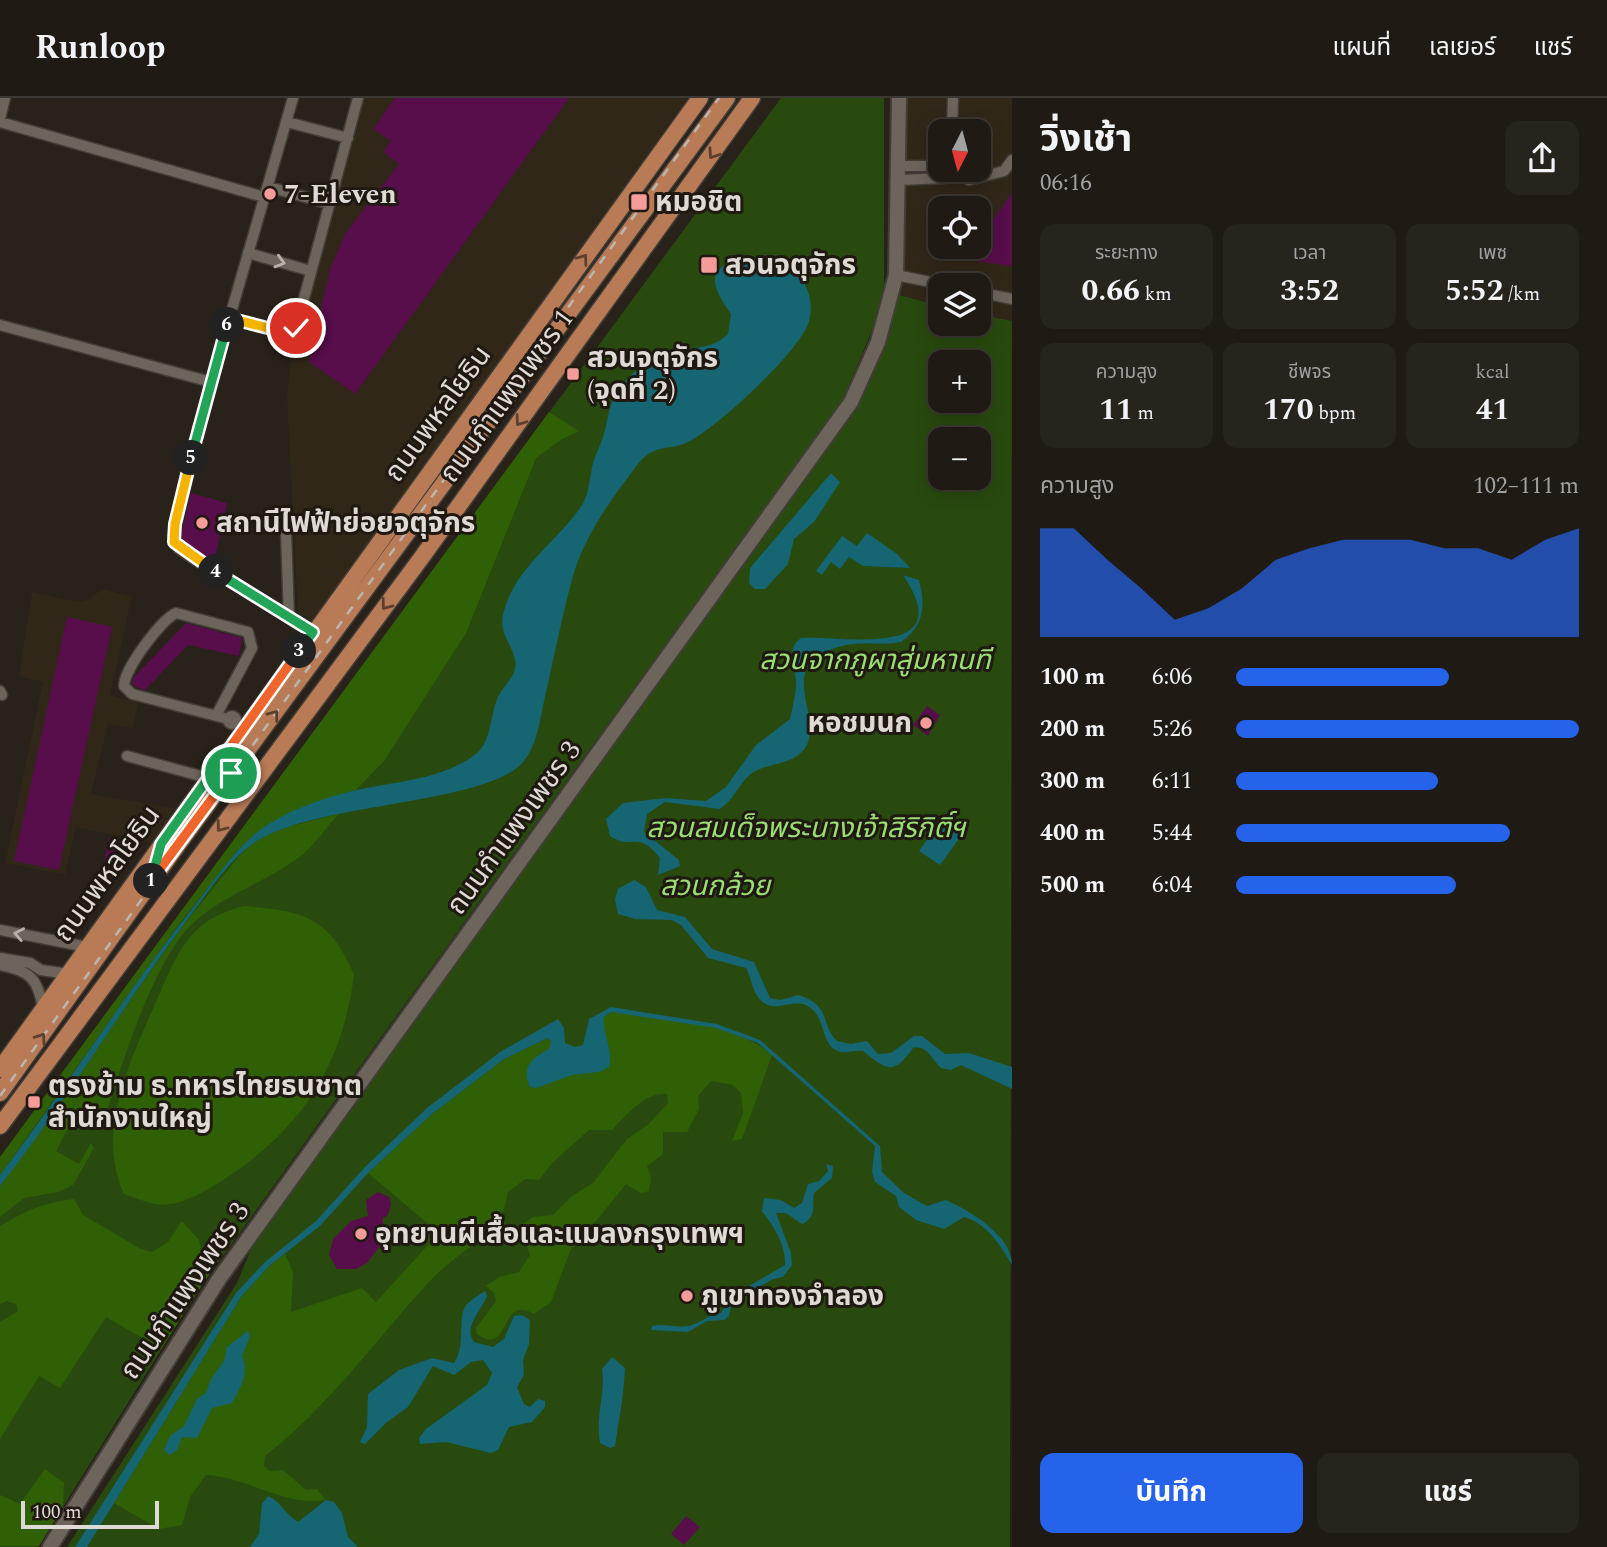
<!DOCTYPE html>
<html lang="th">
<meta charset="utf-8">
<style>
:root{--surface:#1f1a14;--page:#27231d;--text:#f1f3f6;--muted:#a1a1a0;--line:#3c3834;--accent:#2563eb}
body{margin:0;font-family:Spectral,"Noto Sans Thai",serif;background:var(--page);color:var(--text);height:100vh;display:flex;flex-direction:column;font-size:26px;white-space:nowrap}
*{box-sizing:border-box;margin:0}
p{font-size:23px;color:var(--muted)}
.icon{flex:none;width:38px;height:38px;fill:none;stroke:currentColor;stroke-width:2;stroke-linecap:round;stroke-linejoin:round}
.map{position:relative;flex:1;overflow:hidden}
.sheet{display:flex;flex-direction:column;background:var(--surface);width:595px}
.sheet>*{flex:none}
.needle{width:46px;rotate:186deg}
.tools{position:absolute;left:928px;top:21px;display:grid;gap:14px}
.tools a{display:grid;place-items:center;width:63px;height:63px;border-radius:14px;background:var(--surface);box-shadow:0 4px 18px #0003,0 0 0 2px var(--line);font-size:35px}
.scale{position:absolute;left:21px;bottom:18px;width:138px;box-sizing:border-box;padding-left:7px;border:4px solid #dfdad5;border-top:0;font-size:19px;line-height:24px;white-space:nowrap;color:#dfdad5;-webkit-text-stroke:5px #1f1911;paint-order:stroke}
.pin{position:absolute;display:grid;place-items:center;width:60px;height:60px;color:#fff;margin:-30px;border:4px solid #fff;border-radius:50%;box-shadow:0 2px 7px #0007}
.km{position:absolute;width:35px;height:35px;margin:-18px;border-radius:50%;background:#222;color:#fff;font-size:19px;line-height:35px;text-align:center}
.round{display:grid;place-items:center;flex:none;width:74px;height:74px;border-radius:14px;background:var(--page)}
.headline{display:flex;align-items:center;justify-content:space-between;height:119px;padding:0 28px}
h1{font-size:38px;font-weight:700;line-height:52px}
.stats{display:grid;grid-template-columns:repeat(3,1fr);gap:10px;height:119px;padding:7px 28px}
.stats div{display:grid;align-content:center;border-radius:14px;background:var(--page);text-align:center}
.stats b{font-size:30px;font-weight:700}
.stats small{font-size:19px;font-weight:400}
.stats p{font-size:19px}
.chart{height:196px;padding:14px 28px}
.chart p{display:flex;justify-content:space-between}
.chart svg{width:100%;height:126px;margin-top:7px;fill:var(--accent);opacity:.7}
.primary-button{display:flex;gap:14px;margin-top:auto;padding:14px 28px}
.primary-button a{flex:1;height:80px;border-radius:14px;background:var(--accent);color:#fff;font-size:28px;font-weight:700;line-height:80px;text-align:center}
.primary-button a+a{background:var(--page);color:var(--text)}
ul{padding:0 28px;list-style:none;font-size:23px}
li{display:grid;grid-template-columns:112px 84px 1fr;align-items:center;height:52px}
li i{height:18px;border-radius:9px;background:var(--accent)}
header{display:flex;align-items:center;gap:42px;box-sizing:border-box;height:98px;padding:0 35px;background:var(--surface);border-bottom:2px solid var(--line)}
header strong{font-size:33px}
nav{display:flex;gap:38px;margin-inline-start:auto;font-size:24px}
main{display:flex;flex:1;min-height:0}
.map>svg:first-child{display:block}
.built{fill:#312719;fill-rule:evenodd}
.green{fill:#284a0e;fill-rule:evenodd}
.forest{fill:#306005}
.water{fill:#156572}
.building{fill:#570e4b}
.lines{fill:none;stroke-linecap:round;stroke-linejoin:round}
.street-casing{stroke:#423d37;stroke-width:13}
.secondary-casing{stroke:#423d37;stroke-width:18}
.primary-casing{stroke:#423d37;stroke-width:19}
.street{stroke:#6d655c;stroke-width:10}
.secondary{stroke:#6d655c;stroke-width:14}
.primary{stroke:#b87b56;stroke-width:16}
.rail{stroke:#bbb6b0;stroke-width:2.5;stroke-dasharray:9 9;stroke-linecap:butt}
.oneway{stroke:#5c402d}
.oneway2{stroke:#b7b1ab}
.split-1-casing{stroke:#fff;stroke-width:14}
.split-2-casing{stroke:#fff;stroke-width:14}
.split-3-casing{stroke:#fff;stroke-width:14}
.split-4-casing{stroke:#fff;stroke-width:14}
.split-5-casing{stroke:#fff;stroke-width:14}
.split-6-casing{stroke:#fff;stroke-width:14}
.split-7-casing{stroke:#fff;stroke-width:14}
.split-1{stroke:#f0652b;stroke-width:9}
.split-2{stroke:#22a559;stroke-width:9}
.split-3{stroke:#f0652b;stroke-width:9}
.split-4{stroke:#22a559;stroke-width:9}
.split-5{stroke:#f5b400;stroke-width:9}
.split-6{stroke:#22a559;stroke-width:9}
.split-7{stroke:#f5b400;stroke-width:9}
.poi-dot{fill:#f59b9a;stroke:#1f1911;stroke-width:2.5}
.labels{text-anchor:middle;dominant-baseline:central;stroke-width:6;stroke-linejoin:round;paint-order:stroke}
.poi-label{font-size:28px;font-weight:bold;fill:#dfdad5;stroke:#1f1911;text-anchor:start}
.street-label{font-size:28px;fill:#dfdad5;stroke:#1f1911}
.park-label{font-size:28px;font-style:italic;fill:#9ade73;stroke:#1f1911}
</style>
<header>
<strong>Runloop</strong>
<nav><a>แผนที่</a><a>เลเยอร์</a><a>แชร์</a></nav>
</header>
<main>
<div class="map">
<svg width="1012" height="1449" viewBox="0 0 1012 1449">
<rect width="100%" height="100%" fill="#29221a"/>
<path class="built" d="M355,0H687L315,525L298,517L287,297L295,222Z
M901,0H1012V223L978,216V187H940V208L899,197ZM940,33H978V72H940ZM940,110H978V149H940Z
M103,491L132,499L110,597L138,605L133,630L108,626L91,696L179,711L153,745L76,729L65,777L5,765L43,584L19,578L32,494L78,504L87,502Z"/>
<path class="green" d="M781,0H884V188L873,230L843,301L199,1191L38,1449H0V1059Z
M899,197L940,208V226H978V216L1012,223L1010,1449H67L237,1185L255,1142L854,309L887,235ZM940,264H978V303H940ZM940,341H978V380H940Z"/>
<path class="forest" d="M549,314L579,333L562,341L536,360L466,535L384,663L356,692L305,708L271,725L238,752L176,830L0,1077V1059Z
M339,716C327,728 316,745 303,756C270,783 226,795 194,824C153,861 119,975 102,1029L84,1023L71,1025L56,1053L79,1066L91,1045L94,1050L73,1087L58,1094L24,1100L0,1119V1088L179,833L240,757L254,744L275,732Z
M244,808C303,813 329,818 354,876C343,969 299,1034 220,1084C202,1095 177,1110 155,1106C145,1104 134,1099 124,1096C95,1033 130,964 155,906C165,884 174,858 190,839C204,822 224,813 244,808Z
M612,914C663,922 731,922 772,957L742,1041L732,1043L743,1015L741,995L733,987L711,983L698,998L699,1011L687,1034H663V1056L647,1068L651,1080L649,1093L641,1095L626,1086L596,1123L581,1134L570,1153L551,1204L534,1216C499,1195 511,1260 477,1236L476,1230L496,1203L494,1195L486,1188L499,1179L519,1174L530,1157L520,1128L533,1119L553,1117L572,1098L593,1085L627,1041L649,1026L668,1005L667,996C646,993 625,1018 612,1032H589L552,1065L539,1082L525,1081L508,1094C506,1108 502,1117 493,1128C473,1149 447,1164 428,1185C375,1243 328,1309 265,1358L264,1368L270,1373L283,1372L306,1392L317,1391L326,1402C283,1409 249,1379 206,1377L190,1399L182,1427L159,1431L114,1405L241,1199L269,1168L285,1156L293,1174L291,1214L362,1190L376,1204L439,1135L368,1075L432,1016L504,961L548,940L551,944L549,952L537,957C564,972 585,987 611,962L603,931L604,919Z
M74,1101L83,1117L141,1151L152,1154L168,1144L182,1123L199,1142L206,1169L210,1175L161,1251L106,1219L60,1290L39,1278L0,1341V1224L18,1213L16,1206L7,1203L0,1206V1128C24,1113 46,1104 74,1101Z
M45,1371L64,1385L63,1409L39,1448H0V1397L20,1406Z"/>
<path class="water" d="M754,159C762,161 773,161 781,164C804,174 817,202 808,226C797,256 715,332 686,345C668,353 655,345 638,366C612,400 585,437 573,478C562,518 554,559 545,599C540,620 538,645 524,663C488,707 318,704 257,743C228,761 206,798 185,825C121,910 66,1004 0,1088V1077C68,987 128,891 198,803C220,775 240,743 272,724C294,711 320,701 345,695C387,683 442,684 477,655C492,642 490,616 498,599C503,587 518,578 515,562C512,545 499,536 503,517C514,470 554,447 580,410C590,396 589,381 593,365C596,355 601,346 604,336C608,322 608,310 616,296C630,273 652,258 678,253C698,248 713,251 728,236L731,216C706,182 708,165 754,159Z
M831,375L840,384L814,424L794,441L788,466L765,491H755L749,485L750,470Z
M867,435L897,456L910,470L863,468L849,459L840,471L831,464L822,477L816,473L842,438L857,448Z
M903,477L919,482C926,508 924,528 901,544C881,548 860,543 842,548C770,566 826,618 805,650C793,668 768,664 752,675C739,685 733,703 720,711L665,704L647,716L644,734L679,762L680,768L658,777L660,760C637,731 632,753 610,738L606,721L623,705L666,700L706,703L726,689L756,647L790,621C792,611 797,592 796,582C794,566 786,551 801,540C842,537 961,563 903,477Z
M943,719L964,734L940,767L919,753Z
M634,782L646,789L657,812L685,819L712,851L754,864L770,900L781,902L798,897C833,908 819,925 837,943L851,946L867,943L878,956L891,955L914,938H922L945,956L969,955L1012,969V991L961,967L951,972L941,970C932,962 928,947 913,950C893,979 886,971 863,953C856,952 848,955 841,954C820,950 827,919 808,908C791,899 772,919 758,899C752,891 751,879 746,870L708,860L681,827L672,822L635,821L618,816L615,801L618,791Z
M611,909L717,926L760,942L880,1048L882,1074L904,1095L927,1108L946,1102C970,1113 1012,1137 1012,1167C1000,1147 988,1126 964,1119L944,1131L916,1122L899,1109L896,1098L875,1084L872,1074L875,1048L758,945L716,930L611,914L604,919C602,936 614,953 609,969L599,974L572,977L536,990L530,989C521,970 531,960 549,951L551,944L548,940L504,961L432,1016L368,1075L320,1128L269,1168L241,1199L87,1449H75L236,1195L265,1164L316,1123L365,1069L427,1010L500,954L558,921L564,930L565,945L575,949L583,947L589,921Z
M826,1066L833,1068L832,1080L814,1095C812,1109 817,1119 802,1126L786,1115H776L791,1155L792,1167L783,1179L773,1181L732,1204L729,1218L724,1222L707,1223L688,1234L651,1232L652,1228C664,1225 677,1230 688,1228C700,1226 708,1216 721,1215L730,1199L785,1167C786,1147 774,1129 762,1113L764,1100L781,1102L794,1110L802,1105L808,1086L819,1083L828,1073Z
M485,1193L487,1198C481,1213 463,1229 474,1244L493,1249L504,1241L514,1218L522,1217L530,1222L529,1246L523,1262L524,1277L517,1289L524,1306L530,1309L538,1301L545,1303V1309L532,1324L509,1329L498,1352L491,1355L446,1344L420,1346L419,1340L426,1331L487,1287L492,1275L483,1262L471,1264L454,1277L433,1268L408,1309L386,1325L365,1346L360,1344L367,1329L368,1296L399,1272L432,1260L454,1265C467,1247 456,1218 467,1206C472,1201 479,1197 485,1193Z
M248,1233L250,1238L242,1258C250,1276 240,1290 232,1305L212,1310L197,1340L182,1339L177,1352L169,1357L164,1352L170,1338L184,1328L197,1301L206,1295L211,1281L224,1263L227,1249Z
M612,1259L625,1270C624,1297 619,1321 615,1348L610,1350L600,1345C595,1317 606,1296 602,1271Z
M268,1398C282,1404 285,1417 298,1424L326,1402L334,1404L342,1415L348,1439L358,1449H250L259,1436L262,1406Z"/>
<path class="building" d="M395,0H569L355,296L309,264L330,171L345,136L399,66L383,54L391,43L373,31Z
M1012,95V168L974,163L969,154L973,149H978V142Z
M191,395L227,405L214,465L184,445L181,437Z
M67,519L112,529L59,772L14,763Z
M186,525L242,540L239,558L188,547L145,592L136,589L132,586L134,579Z
M927,608L940,617L928,638L913,627Z
M109,740L127,743L133,753V760L123,768L104,765Z
M378,1094L389,1099L391,1105L388,1117L383,1120L384,1143L367,1165L356,1171H337L329,1157L333,1141L351,1123L368,1118L366,1102Z
M686,1418L700,1429L684,1447L671,1436Z"/>
<g class="lines">
<g class="street-casing">
<path id="street" d="M293,0L211,284L173,437L178,450L191,459L313,534
M0,20L5,0
M0,24L264,99
M287,24L348,40
M952,33L953,0
M899,68H940
M952,72L969,82L1004,73L1012,62
M899,82L945,80L952,74L950,72
M269,89L330,106
M248,155L311,173
M896,177L945,187
M978,194L1012,201
M229,220L287,235H293L296,230L358,0
M0,227L211,284
M286,433L289,520
M0,593L2,597
M217,616L252,550L248,534L176,515C161,522 124,571 124,588L132,596L228,621
M228 622a4 4 0 1 1 8 0a4 4 0 1 1-8 0Z
M127,658L208,680
M0,832L87,849
M0,860L30,865L41,872L68,876
M0,867C30,873 38,880 43,911"/>
</g>
<g class="secondary-casing">
<path id="secondary" d="M50,1449L219,1181L851,304L878,244L896,177L899,0"/>
</g>
<g class="primary-casing">
<path id="primary" d="M0,971L700,0
M0,995L179,745L727,0
M0,1028L422,459L752,0"/>
</g>
<use href="#street" class="street"/>
<use href="#secondary" class="secondary"/>
<use href="#primary" class="primary"/>
<path class="rail" d="M0,998L719,0"/>
</g>
<defs><path id="oneway-chevron" d="M-2-3.5L2.5 0L-2 3.5" fill="none" stroke-width="1.6" stroke-linecap="round" stroke-linejoin="round" transform="scale(1.75)"/></defs>
<g class="oneway">
<use href="#oneway-chevron" transform="translate(713 56) rotate(124)"/>
<use href="#oneway-chevron" transform="translate(583 161) rotate(-54)"/>
<use href="#oneway-chevron" transform="translate(520 323) rotate(126)"/>
<use href="#oneway-chevron" transform="translate(386 507) rotate(127)"/>
<use href="#oneway-chevron" transform="translate(274 617) rotate(-53)"/>
<use href="#oneway-chevron" transform="translate(221 729) rotate(127)"/>
<use href="#oneway-chevron" transform="translate(41 940) rotate(-55)"/>
</g>
<g class="oneway2">
<use href="#oneway-chevron" transform="translate(280 164) rotate(16)"/>
<use href="#oneway-chevron" transform="translate(19 836) rotate(-169)"/>
</g>
<g class="lines">
<g class="split-1-casing">
<path id="split-1" d="M151,783L231,675"/>
</g>
<g class="split-2-casing">
<path id="split-2" d="M151,783L161,746L219,665"/>
</g>
<g class="split-3-casing">
<path id="split-3" d="M219,665L299,553"/>
</g>
<g class="split-4-casing">
<path id="split-4" d="M216,474L313,534L299,553"/>
</g>
<g class="split-5-casing">
<path id="split-5" d="M191,360L175,426L174,444L216,474"/>
</g>
<g class="split-6-casing">
<path id="split-6" d="M191,360L227,227"/>
</g>
<g class="split-7-casing">
<path id="split-7" d="M227,227L229,220L287,235H293L296,230"/>
</g>
<use href="#split-1" class="split-1"/>
<use href="#split-2" class="split-2"/>
<use href="#split-3" class="split-3"/>
<use href="#split-4" class="split-4"/>
<use href="#split-5" class="split-5"/>
<use href="#split-6" class="split-6"/>
<use href="#split-7" class="split-7"/>
</g>
<g class="poi-dot">
<circle cx="270" cy="96" r="7"/>
<rect x="630" y="95" width="18" height="18" rx="3.5"/>
<rect x="700" y="158" width="18" height="18" rx="3.5"/>
<rect x="566" y="269" width="14" height="14" rx="3.5"/>
<circle cx="202" cy="425" r="7"/>
<circle cx="926" cy="625" r="7"/>
<rect x="27" y="997" width="14" height="14" rx="3.5"/>
<circle cx="361" cy="1136" r="7"/>
<circle cx="687" cy="1198" r="7"/>
</g>
<g class="labels">
<g class="poi-label">
<text x="284" y="96">7-Eleven</text>
<text x="655" y="104">หมอชิต</text>
<text x="725" y="167">สวนจตุจักร</text>
<text x="587" y="260">สวนจตุจักร<tspan x="587" dy="32">(จุดที่ 2)</tspan></text>
<text x="216" y="425">สถานีไฟฟ้าย่อยจตุจักร</text>
<text x="912" y="625" text-anchor="end">หอชมนก</text>
<text x="48" y="988">ตรงข้าม ธ.ทหารไทยธนชาต<tspan x="48" dy="32">สำนักงานใหญ่</tspan></text>
<text x="375" y="1136">อุทยานผีเสื้อและแมลงกรุงเทพฯ</text>
<text x="701" y="1198">ภูเขาทองจำลอง</text>
</g>
<g class="street-label">
<text transform="translate(507 298) rotate(-54)">ถนนกำแพงเพชร 1</text>
<text transform="translate(438 316) rotate(-54)">ถนนพหลโยธิน</text>
<text transform="translate(514 730) rotate(-54)">ถนนกำแพงเพชร 3</text>
<text transform="translate(107 776) rotate(-54)">ถนนพหลโยธิน</text>
<text transform="translate(185 1193) rotate(-56)">ถนนกำแพงเพชร 3</text>
</g>
<g class="park-label">
<text x="875" y="562">สวนจากภูผาสู่มหานที</text>
<text x="806" y="730">สวนสมเด็จพระนางเจ้าสิริกิติ์ฯ</text>
<text x="715" y="788">สวนกล้วย</text>
</g>
</g>
</svg>
<div class="tools">
<a><svg class="needle" viewBox="-14 -14 28 28"><path d="M0-13l5 13h-10z" fill="#e53935"/><path d="M0 13l5-13h-10z" fill="#a1a1a0"/></svg></a>
<a><svg class="icon" aria-label="locate" viewBox="0 0 24 24"><circle cx="12" cy="12" r="6"/><path d="M12 2v4M12 18v4M2 12h4M18 12h4"/></svg></a>
<a><svg class="icon" aria-label="layers" viewBox="0 0 24 24"><path d="M12 4l9 5-9 5-9-5zM3 14l9 5 9-5"/></svg></a>
<a>+</a>
<a>−</a>
</div>
<div class="scale">100 m</div>
<div class="pin" style="left:231px;top:675px;background:#1e9e55"><svg class="icon" aria-label="arrive" viewBox="0 0 24 24"><path d="M6 21V4h12l-3 4 3 4H6"/></svg></div>
<div class="pin" style="left:296px;top:230px;background:#d93025"><svg class="icon" aria-label="check" viewBox="0 0 24 24"><path d="M5 12l5 5 9-10"/></svg></div>
<b class="km" style="left:151px;top:783px">1</b>
<b class="km" style="left:299px;top:553px">3</b>
<b class="km" style="left:216px;top:474px">4</b>
<b class="km" style="left:191px;top:360px">5</b>
<b class="km" style="left:227px;top:227px">6</b>
</div>
<section class="sheet">
<div class="headline"><div><h1>วิ่งเช้า</h1><p>06:16</p></div><a class="round"><svg class="icon" aria-label="share" viewBox="0 0 24 24"><path d="M12 15V3M7 8l5-5 5 5M5 13v7h14v-7"/></svg></a></div>
<div class="stats">
<div><p>ระยะทาง</p><b>0.66<small> km</small></b></div>
<div><p>เวลา</p><b>3:52</b></div>
<div><p>เพซ</p><b>5:52<small> /km</small></b></div>
</div>
<div class="stats">
<div><p>ความสูง</p><b>11<small> m</small></b></div>
<div><p>ชีพจร</p><b>170<small> bpm</small></b></div>
<div><p>kcal</p><b>41</b></div>
</div>
<div class="chart"><p><span>ความสูง</span>102–111 m</p>
<svg viewBox="0 0 160 44" preserveAspectRatio="none"><path d="M0 44V6L10 6L20 17L30 27L40 38L50 34L60 27L70 17L80 13L90 10L100 10L110 10L120 13L130 13L140 17L150 10L160 6V44z"/></svg>
</div>
<ul>
<li><b>100 m</b>6:06<i style="width:62%"></i></li>
<li><b>200 m</b>5:26<i style="width:100%"></i></li>
<li><b>300 m</b>6:11<i style="width:59%"></i></li>
<li><b>400 m</b>5:44<i style="width:80%"></i></li>
<li><b>500 m</b>6:04<i style="width:64%"></i></li>
</ul>
<div class="primary-button"><a>บันทึก</a><a>แชร์</a></div>
</section>
</main>
